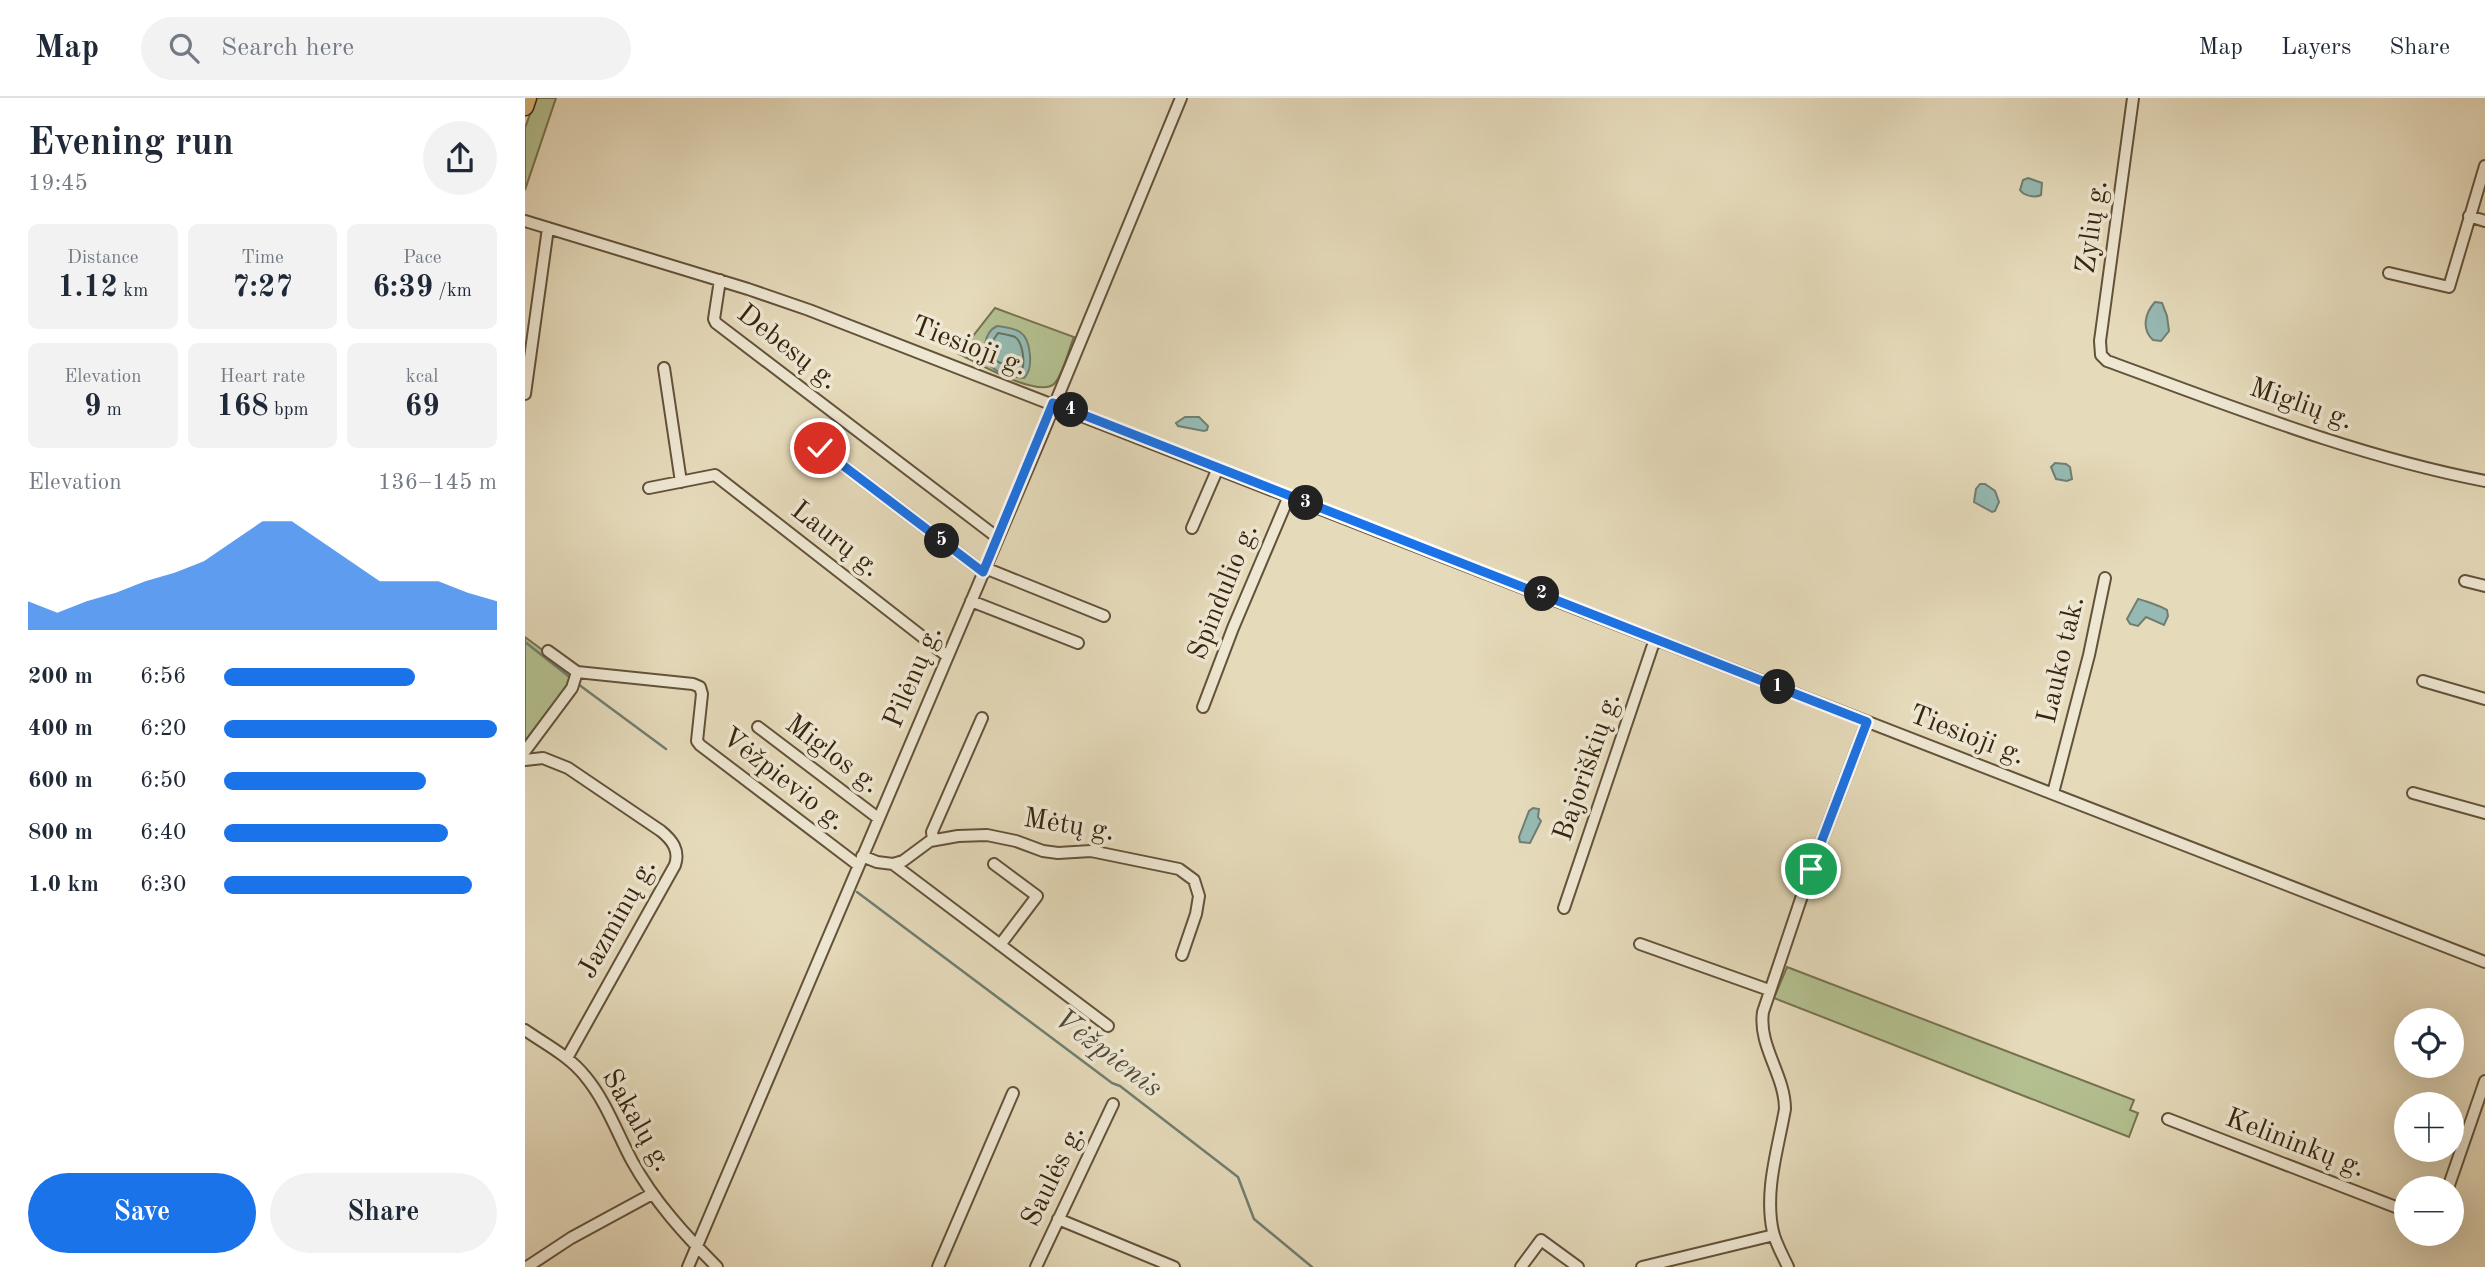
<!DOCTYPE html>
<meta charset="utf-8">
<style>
:root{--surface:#fff;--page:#f2f2f3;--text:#1f2937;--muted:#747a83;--line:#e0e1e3;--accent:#1a73e8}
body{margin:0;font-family:"Old Standard TT",serif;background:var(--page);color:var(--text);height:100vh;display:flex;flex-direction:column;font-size:26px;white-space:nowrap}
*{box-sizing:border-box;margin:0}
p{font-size:23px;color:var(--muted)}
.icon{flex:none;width:38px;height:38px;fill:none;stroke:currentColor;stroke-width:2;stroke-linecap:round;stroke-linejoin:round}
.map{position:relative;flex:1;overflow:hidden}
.drawer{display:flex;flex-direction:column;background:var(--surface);width:525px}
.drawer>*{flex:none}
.buttons{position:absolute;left:1869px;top:910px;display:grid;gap:14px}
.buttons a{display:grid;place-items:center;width:70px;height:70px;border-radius:50%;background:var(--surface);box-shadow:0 7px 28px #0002;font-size:35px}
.pin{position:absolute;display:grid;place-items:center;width:60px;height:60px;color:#fff;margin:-30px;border:4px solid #fff;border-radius:50%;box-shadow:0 2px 7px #0007}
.km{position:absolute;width:35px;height:35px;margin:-18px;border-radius:50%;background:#222;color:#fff;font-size:19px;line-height:35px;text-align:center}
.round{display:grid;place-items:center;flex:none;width:74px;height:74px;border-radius:37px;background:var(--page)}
.head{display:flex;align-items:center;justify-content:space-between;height:119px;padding:0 28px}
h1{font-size:38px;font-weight:600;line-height:52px}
.metrics{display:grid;grid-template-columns:repeat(3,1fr);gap:10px;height:119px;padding:7px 28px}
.metrics div{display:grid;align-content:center;border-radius:10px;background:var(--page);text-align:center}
.metrics b{font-size:30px;font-weight:600}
.metrics small{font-size:19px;font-weight:400}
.metrics p{font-size:19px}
.chart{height:196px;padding:14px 28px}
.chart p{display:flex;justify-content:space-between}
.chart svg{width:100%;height:126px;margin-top:7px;fill:var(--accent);opacity:.7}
.action{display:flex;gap:14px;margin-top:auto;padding:14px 28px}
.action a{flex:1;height:80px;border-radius:42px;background:var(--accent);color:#fff;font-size:28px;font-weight:600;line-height:80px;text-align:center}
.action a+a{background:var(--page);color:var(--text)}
ul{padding:0 28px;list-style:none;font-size:23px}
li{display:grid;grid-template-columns:112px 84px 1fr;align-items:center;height:52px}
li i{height:18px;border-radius:9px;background:var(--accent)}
header{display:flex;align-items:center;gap:42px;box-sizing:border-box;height:98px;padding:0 35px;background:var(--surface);border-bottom:2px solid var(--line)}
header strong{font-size:33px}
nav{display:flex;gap:38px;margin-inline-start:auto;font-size:24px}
.search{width:490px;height:63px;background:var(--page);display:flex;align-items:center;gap:18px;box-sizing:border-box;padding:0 24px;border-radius:38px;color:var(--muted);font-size:26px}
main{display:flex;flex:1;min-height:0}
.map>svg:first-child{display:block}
.green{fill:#b4c090;stroke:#767250;stroke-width:2}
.water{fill:#96bab3;stroke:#707e72;stroke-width:2}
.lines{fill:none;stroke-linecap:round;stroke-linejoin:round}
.shore{stroke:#677062;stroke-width:2}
.stream{stroke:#707e72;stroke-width:2.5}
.minor-casing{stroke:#63523a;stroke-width:14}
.highway-casing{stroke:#382510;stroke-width:19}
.minor{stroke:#eee7d2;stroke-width:10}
.highway{stroke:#e2bd7d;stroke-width:16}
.route-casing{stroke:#fff;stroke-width:14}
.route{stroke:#1a73e8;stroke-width:9}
.labels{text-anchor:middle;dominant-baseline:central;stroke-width:7;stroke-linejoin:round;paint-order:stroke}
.street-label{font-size:28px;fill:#382510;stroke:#eee7d2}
.water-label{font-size:30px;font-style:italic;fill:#504a39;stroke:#eee7d2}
</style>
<header>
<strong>Map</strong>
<div class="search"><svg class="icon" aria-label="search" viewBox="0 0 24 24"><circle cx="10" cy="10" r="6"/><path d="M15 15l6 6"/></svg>Search here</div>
<nav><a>Map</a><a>Layers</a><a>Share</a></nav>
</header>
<main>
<section class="drawer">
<div class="head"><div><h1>Evening run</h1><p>19:45</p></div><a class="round"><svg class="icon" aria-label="share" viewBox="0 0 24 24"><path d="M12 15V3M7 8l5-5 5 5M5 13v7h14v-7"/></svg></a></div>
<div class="metrics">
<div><p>Distance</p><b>1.12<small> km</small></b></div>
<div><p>Time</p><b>7:27</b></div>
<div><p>Pace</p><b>6:39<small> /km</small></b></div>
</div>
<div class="metrics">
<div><p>Elevation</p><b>9<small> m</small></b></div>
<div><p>Heart rate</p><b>168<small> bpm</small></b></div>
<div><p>kcal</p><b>69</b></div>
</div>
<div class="chart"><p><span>Elevation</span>136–145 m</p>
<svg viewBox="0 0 160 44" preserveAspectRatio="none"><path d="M0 44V34L10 38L20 34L30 31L40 27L50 24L60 20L70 13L80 6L90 6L100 13L110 20L120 27L130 27L140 27L150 31L160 34V44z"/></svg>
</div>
<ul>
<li><b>200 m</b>6:56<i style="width:70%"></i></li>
<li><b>400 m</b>6:20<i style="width:100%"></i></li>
<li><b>600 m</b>6:50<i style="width:74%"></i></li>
<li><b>800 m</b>6:40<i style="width:82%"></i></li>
<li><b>1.0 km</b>6:30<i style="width:91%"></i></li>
</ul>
<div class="action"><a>Save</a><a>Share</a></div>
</section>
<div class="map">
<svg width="1960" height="1169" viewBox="0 0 1960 1169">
<rect width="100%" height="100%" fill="#e5daba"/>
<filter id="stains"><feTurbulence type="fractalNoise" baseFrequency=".00286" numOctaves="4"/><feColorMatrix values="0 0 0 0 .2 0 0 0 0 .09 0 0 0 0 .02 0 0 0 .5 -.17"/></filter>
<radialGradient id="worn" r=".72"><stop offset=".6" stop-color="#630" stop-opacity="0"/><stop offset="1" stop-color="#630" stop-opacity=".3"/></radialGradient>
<path class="green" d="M11,0H31L0,92V30Z
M470,210L549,239C543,253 539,273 530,285C515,302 451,264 434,256Z
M0,539L50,576L45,586L0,643Z
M1262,869L1609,1002L1605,1012L1613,1015L1604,1039L1249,900Z"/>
<path class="water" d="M1503,80L1517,85L1516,97C1510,100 1499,98 1495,92L1498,82Z
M1630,204L1637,205L1642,218L1644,233L1636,243L1628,242C1616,231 1620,215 1630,204Z
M472,228C479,229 489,230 495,234C506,241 509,271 499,280C489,279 473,276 466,268C455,257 459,234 472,228Z
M660,319H674L683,328L682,332L679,333L653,328L651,325Z
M1530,365L1541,366L1545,369L1547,381L1542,383L1531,381L1526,369Z
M1455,386H1460L1470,393L1474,404L1470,413L1467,414L1449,404L1451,391Z
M1613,501C1618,502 1638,509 1642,512L1643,518L1639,527L1621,519L1613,528L1605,526L1602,521Z
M1008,710L1014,711L1013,719L1016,723L1005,745L995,744L994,739L1004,713Z"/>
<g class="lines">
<path class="shore" d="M473,235C478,236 486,237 490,239C498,244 500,265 497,272H491L471,263L467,244Z"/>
<path class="stream" d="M0,544L47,581
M53,586L141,651
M332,794L587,985L595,988L713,1079L729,1121L787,1169"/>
<g class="minor-casing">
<path id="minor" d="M1608,0L1575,243L1576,257L1582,263C1706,308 1830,358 1960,383
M1944,118L1960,123
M0,123L223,191L284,212L1960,864
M1864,175L1924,189L1960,68
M195,182L189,221L191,225L473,440
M139,270L156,384
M0,296L23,130
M295,350L458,474
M124,390L190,377L422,558
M667,430L693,370
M460,470L579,518
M1940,483L1960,488
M446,503L553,545
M23,553L52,574L168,586L175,589L177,596L172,643L175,647L333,767
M1898,583L1960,601
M678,609L708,530L764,398
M233,629L353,720
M0,653L47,590L52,574
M0,662L18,660L43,670L136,733C147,742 155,752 150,767L42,960
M1528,695L1564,557L1580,480
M1888,695L1960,715
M408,742L407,734L457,620
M337,758L352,764L368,766L378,763L405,743L433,738L462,737L491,743L518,753L533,755L566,753L654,771L669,782L674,798L671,816L657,857
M368,766L583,928
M469,766L512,798L475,847
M1039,810L1130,541
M1115,846L1244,892
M0,932C20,946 44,958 60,978C81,1003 92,1035 107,1063C129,1103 160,1137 192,1169
M1643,1021L1881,1113
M1923,1090L1960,983
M533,1121L649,1169
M2,1169L46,1140L127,1096
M163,1169L517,337L656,0
M413,1169L488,995
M511,1169L588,1006
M996,1169L1016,1142L1053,1169
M1117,1169L1249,1137
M1263,1169C1258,1158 1251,1146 1248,1134C1239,1093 1253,1051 1260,1011C1260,977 1233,948 1238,914L1286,771L1342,624"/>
</g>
<g class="highway-casing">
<path id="highway" d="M0,9L3,0"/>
</g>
<use href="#minor" class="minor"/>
<use href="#highway" class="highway"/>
</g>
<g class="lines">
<g class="route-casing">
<path id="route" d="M295,350L458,474L528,305L1342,624L1286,771"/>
</g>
<use href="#route" class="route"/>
</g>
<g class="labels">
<g class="street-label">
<text transform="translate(1568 129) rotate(-82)">Zylių g.</text>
<text transform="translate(444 249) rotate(21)">Tiesioji g.</text>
<text transform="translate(262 250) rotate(38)">Debesų g.</text>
<text transform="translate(1776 307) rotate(19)">Miglių g.</text>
<text transform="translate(310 442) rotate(38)">Laurų g.</text>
<text transform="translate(699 494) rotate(-68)">Spindulio g.</text>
<text transform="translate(1537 562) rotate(-77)">Lauko tak.</text>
<text transform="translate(389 579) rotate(-67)">Pilėnų g.</text>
<text transform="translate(1442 638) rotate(21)">Tiesioji g.</text>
<text transform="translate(307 657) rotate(37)">Miglos g.</text>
<text transform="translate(1063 669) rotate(-71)">Bajoriškių g.</text>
<text transform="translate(258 682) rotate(38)">Vėžpievio g.</text>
<text transform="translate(544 728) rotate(9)">Mėtų g.</text>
<text transform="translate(93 821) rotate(-61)">Jazminų g.</text>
<text transform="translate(111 1023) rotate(60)">Sakalų g.</text>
<text transform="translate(1770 1046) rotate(21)">Kelininkų g.</text>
<text transform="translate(529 1078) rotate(-64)">Saulės g.</text>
</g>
<g class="water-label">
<text transform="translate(583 956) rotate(37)">Vėžpienis</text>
</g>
</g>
<rect width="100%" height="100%" filter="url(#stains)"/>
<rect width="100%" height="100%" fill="url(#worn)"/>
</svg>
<div class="buttons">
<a><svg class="icon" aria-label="locate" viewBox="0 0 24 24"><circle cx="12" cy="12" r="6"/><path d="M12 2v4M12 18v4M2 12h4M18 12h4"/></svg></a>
<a>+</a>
<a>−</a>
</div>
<div class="pin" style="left:1286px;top:771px;background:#1e9e55"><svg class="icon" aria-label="arrive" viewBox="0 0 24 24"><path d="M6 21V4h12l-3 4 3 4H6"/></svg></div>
<div class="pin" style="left:295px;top:350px;background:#d93025"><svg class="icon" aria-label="check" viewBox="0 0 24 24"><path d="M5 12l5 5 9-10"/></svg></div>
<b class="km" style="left:1253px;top:589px">1</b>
<b class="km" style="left:1017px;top:496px">2</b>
<b class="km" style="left:781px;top:405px">3</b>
<b class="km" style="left:546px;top:312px">4</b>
<b class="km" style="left:417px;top:443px">5</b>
</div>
</main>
